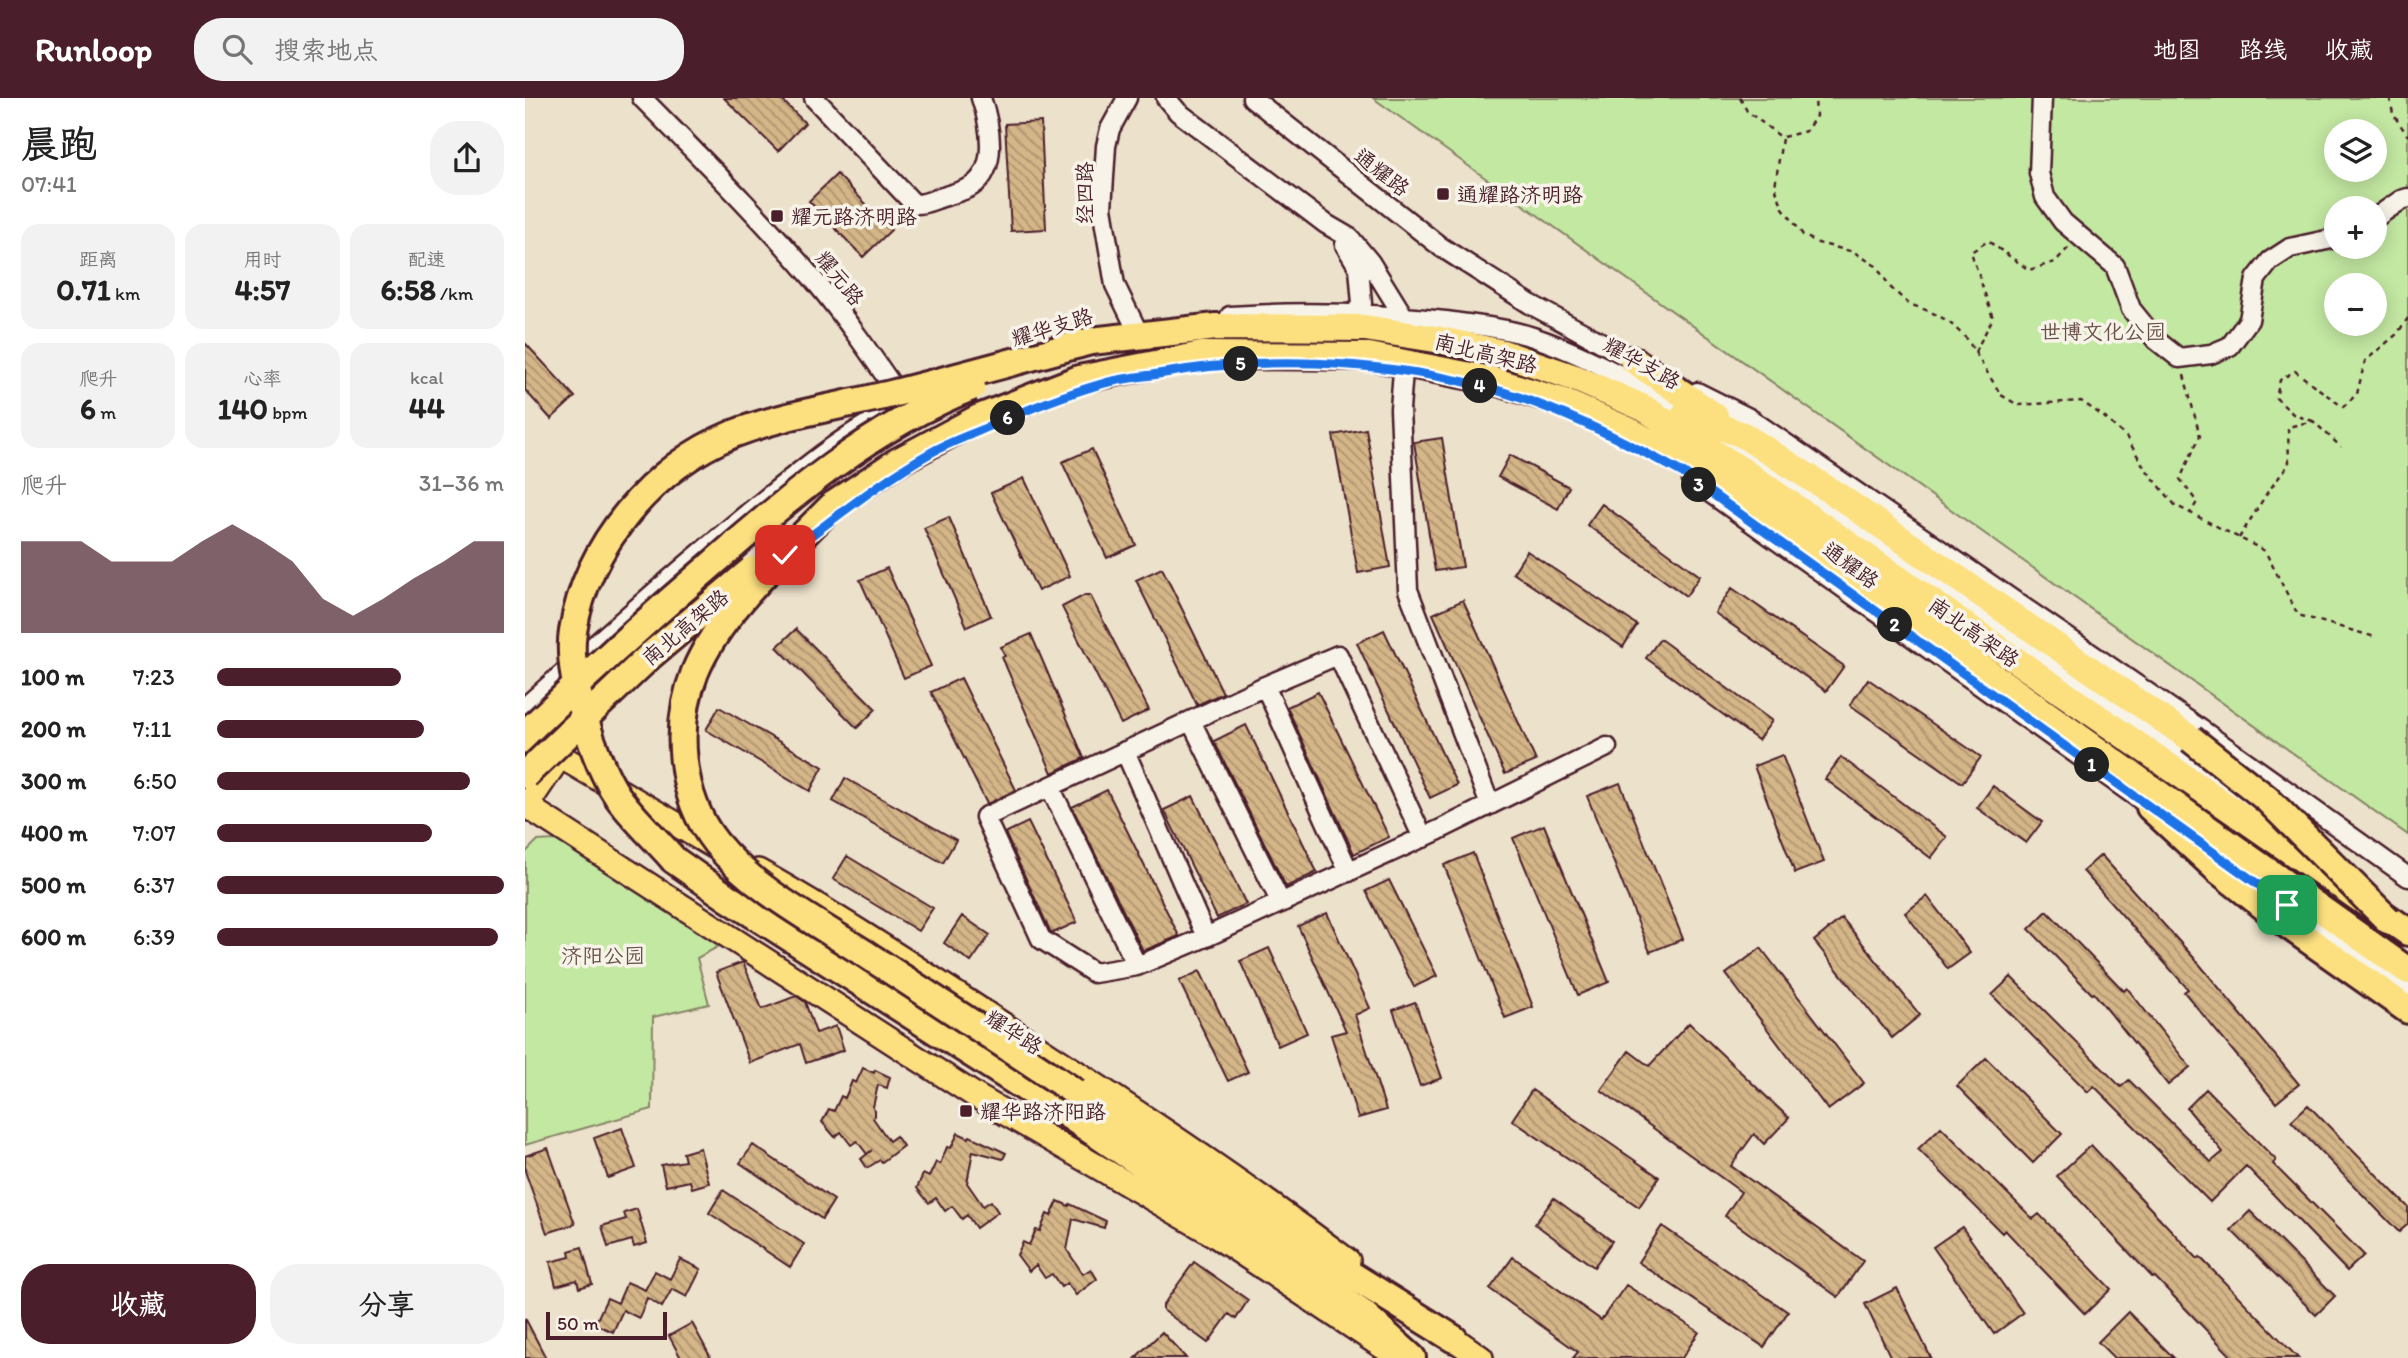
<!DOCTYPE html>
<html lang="zh">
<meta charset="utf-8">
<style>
:root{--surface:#fff;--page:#f2f2f2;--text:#222;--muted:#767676;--accent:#4a1f2b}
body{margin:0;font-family:Itim,"LXGW WenKai TC",sans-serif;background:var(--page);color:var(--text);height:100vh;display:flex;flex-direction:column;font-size:26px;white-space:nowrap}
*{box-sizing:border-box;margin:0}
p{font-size:23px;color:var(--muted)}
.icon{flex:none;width:38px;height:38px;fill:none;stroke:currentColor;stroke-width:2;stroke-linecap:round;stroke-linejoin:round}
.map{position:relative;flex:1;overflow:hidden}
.sheet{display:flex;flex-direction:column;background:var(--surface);width:525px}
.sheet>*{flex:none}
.tools{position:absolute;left:1799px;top:21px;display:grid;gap:14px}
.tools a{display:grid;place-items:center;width:63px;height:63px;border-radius:50%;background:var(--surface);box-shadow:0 4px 18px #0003;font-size:35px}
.scale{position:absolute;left:21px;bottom:18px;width:121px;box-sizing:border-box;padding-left:7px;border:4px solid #4a1f2b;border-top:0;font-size:19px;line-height:24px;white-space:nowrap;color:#4a1f2b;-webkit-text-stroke:5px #f7f3e8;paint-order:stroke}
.pin{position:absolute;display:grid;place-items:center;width:60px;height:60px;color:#fff;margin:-30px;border-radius:14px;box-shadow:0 4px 10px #0006}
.km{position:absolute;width:35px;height:35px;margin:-18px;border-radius:50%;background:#222;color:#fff;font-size:19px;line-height:35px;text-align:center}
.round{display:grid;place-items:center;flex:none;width:74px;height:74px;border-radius:28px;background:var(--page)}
.headline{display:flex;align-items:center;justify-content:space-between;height:119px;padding:0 21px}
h1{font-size:38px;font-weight:700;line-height:52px}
.stats{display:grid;grid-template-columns:repeat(3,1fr);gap:10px;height:119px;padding:7px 21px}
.stats div{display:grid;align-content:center;border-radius:18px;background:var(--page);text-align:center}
.stats b{font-size:30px;font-weight:700}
.stats small{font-size:19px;font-weight:400}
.stats p{font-size:19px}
.chart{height:196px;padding:14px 21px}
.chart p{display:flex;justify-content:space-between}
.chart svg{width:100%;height:126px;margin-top:7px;fill:var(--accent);opacity:.7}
.cta{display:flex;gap:14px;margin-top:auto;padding:14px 21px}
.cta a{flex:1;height:80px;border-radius:28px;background:var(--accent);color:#fff;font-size:28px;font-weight:700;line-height:80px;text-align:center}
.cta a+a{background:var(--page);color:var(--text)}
ul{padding:0 21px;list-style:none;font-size:23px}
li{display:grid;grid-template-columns:112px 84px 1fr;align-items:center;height:52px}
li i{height:18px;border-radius:9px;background:var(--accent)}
header{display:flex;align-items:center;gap:42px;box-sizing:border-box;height:98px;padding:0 35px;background:var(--accent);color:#fff}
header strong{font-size:33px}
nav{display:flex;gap:38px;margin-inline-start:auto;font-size:24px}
.search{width:490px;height:63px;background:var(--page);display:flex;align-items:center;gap:18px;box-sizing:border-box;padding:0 24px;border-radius:28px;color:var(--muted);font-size:26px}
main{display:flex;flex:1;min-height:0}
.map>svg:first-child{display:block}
.park{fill:#c3e8a2;stroke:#868466;stroke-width:2;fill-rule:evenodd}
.building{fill:url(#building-back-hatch);stroke:#4a1f2b;stroke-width:2}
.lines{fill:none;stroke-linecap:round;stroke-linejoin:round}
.minor-casing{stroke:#4a1f2b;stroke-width:23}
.major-casing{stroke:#4a1f2b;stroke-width:28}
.highway-casing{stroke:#4a1f2b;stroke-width:32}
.path{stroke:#4a1f2b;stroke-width:2.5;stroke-dasharray:5 5;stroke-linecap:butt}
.minor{stroke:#f7f3e8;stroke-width:18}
.major{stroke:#fce080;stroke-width:23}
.highway{stroke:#fce080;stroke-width:26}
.highway-bridge-casing{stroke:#4a1f2b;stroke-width:32;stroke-linecap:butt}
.highway-bridge{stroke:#fce080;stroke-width:26}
.route-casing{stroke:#fff;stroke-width:14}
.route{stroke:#1a73e8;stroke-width:9}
.poi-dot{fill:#4a1f2b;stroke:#f7f3e8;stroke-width:2.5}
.labels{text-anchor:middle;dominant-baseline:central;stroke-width:7;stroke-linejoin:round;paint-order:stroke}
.street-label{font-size:21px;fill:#4a1f2b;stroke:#f7f3e8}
.poi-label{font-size:21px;fill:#4a1f2b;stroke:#f7f3e8;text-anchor:start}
.park-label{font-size:21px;fill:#685149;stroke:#f7f3e8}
</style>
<header>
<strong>Runloop</strong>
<div class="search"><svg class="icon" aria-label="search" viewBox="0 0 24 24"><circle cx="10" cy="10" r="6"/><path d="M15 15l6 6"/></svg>搜索地点</div>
<nav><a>地图</a><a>路线</a><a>收藏</a></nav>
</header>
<main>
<section class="sheet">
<div class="headline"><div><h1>晨跑</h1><p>07:41</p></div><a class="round"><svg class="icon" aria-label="share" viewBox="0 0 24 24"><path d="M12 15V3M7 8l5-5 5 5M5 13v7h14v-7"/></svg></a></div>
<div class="stats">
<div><p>距离</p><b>0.71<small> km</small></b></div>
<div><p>用时</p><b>4:57</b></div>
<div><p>配速</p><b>6:58<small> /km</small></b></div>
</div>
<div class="stats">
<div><p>爬升</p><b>6<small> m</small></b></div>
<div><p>心率</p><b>140<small> bpm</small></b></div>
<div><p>kcal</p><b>44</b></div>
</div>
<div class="chart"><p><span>爬升</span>31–36 m</p>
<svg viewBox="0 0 160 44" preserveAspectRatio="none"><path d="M0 44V12L10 12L20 12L30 19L40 19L50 19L60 12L70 6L80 12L90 19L100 32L110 38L120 32L130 25L140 19L150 12L160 12V44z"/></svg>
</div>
<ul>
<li><b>100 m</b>7:23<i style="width:64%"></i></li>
<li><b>200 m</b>7:11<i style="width:72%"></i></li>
<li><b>300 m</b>6:50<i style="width:88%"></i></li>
<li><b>400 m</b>7:07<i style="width:75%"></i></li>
<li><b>500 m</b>6:37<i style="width:100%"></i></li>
<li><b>600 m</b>6:39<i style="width:98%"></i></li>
</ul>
<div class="cta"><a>收藏</a><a>分享</a></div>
</section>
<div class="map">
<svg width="1883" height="1260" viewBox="0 0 1883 1260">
<defs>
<pattern id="building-back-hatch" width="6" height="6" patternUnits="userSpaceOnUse" patternTransform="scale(1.75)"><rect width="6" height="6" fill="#d4b688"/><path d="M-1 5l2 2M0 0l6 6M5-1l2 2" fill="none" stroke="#ae936f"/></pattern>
</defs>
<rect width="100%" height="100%" fill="#ece1cb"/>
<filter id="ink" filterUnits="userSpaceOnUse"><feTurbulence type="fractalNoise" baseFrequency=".0143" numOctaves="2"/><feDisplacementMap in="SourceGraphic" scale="14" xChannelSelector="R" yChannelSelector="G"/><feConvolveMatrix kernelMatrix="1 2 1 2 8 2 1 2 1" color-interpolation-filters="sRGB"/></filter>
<g filter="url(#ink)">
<path class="park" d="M848,0H1883V737ZM1811,33H1850V72H1811ZM1811,110H1850V149H1811ZM1811,187H1850V226H1811Z
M30,742L54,750L202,844L172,860L184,906L128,919L127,1011L0,1047V755L12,743Z"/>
<path class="building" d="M199,0H255L280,25L253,53Z
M516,24L521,131L486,133L480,26Z
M312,76L366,132L338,159L284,103Z
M0,245L50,299L26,321L0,292Z
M841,331L865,469L833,475L808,337Z
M917,340L938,469L910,473L889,344Z
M567,351L611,447L582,460L537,364Z
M985,357L1044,389L1033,411L973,379Z
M499,380L545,478L513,493L466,395Z
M1077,406L1175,478L1161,498L1062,427Z
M424,419L466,518L442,529L399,430Z
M1002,453L1112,527L1098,549L988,475Z
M362,470L406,568L379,580L335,482Z
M637,470L698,595L672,607L611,482Z
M1207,490L1319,568L1301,593L1190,515Z
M560,497H565L624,612L596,626L537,509Z
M938,502L1011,663L980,676L908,516Z
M271,531L351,611L332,630L252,549Z
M859,532L932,687L905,700L832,545Z
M506,536L559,660L527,675L477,559L480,558L476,549Z
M1135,541L1247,623L1233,642L1121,560Z
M436,580L491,692L462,706L406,594Z
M1343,581L1456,659L1437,685L1325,607Z
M793,594L864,739L829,756L762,609Z
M194,609L298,669L285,693L181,632Z
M721,627L792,774L761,789L689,643Z
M1257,657L1299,764L1270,775L1229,668Z
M1316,659L1422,739L1406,760L1300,681Z
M320,680L431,742L418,765L308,703Z
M1095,685L1158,841L1125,854L1062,698Z
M1468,688L1517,724L1501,745L1452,710Z
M582,692L654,838L618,853L547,709Z
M668,698L721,806L692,820L639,712Z
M503,724L552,824L528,835L525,833L480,735Z
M1019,727L1084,884L1053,897L988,740Z
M948,755L1008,909L980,920L919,767Z
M1576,757L1670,861L1774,986L1751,1005L1659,894L1663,891L1558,773Z
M322,758L408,810L393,833L308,781Z
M864,782L912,878L889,889L841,793Z
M1402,798L1445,855L1423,871L1380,815Z
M1522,813L1599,893L1602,890L1665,969L1643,987L1569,895L1567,896L1504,831Z
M802,815L845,910L830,917L861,1012L833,1020L806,937L821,933L773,828Z
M437,818L465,837L446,864L419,845Z
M1317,820L1395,917L1367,940L1289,843Z
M744,850L782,935L753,948L715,863Z
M1236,850L1339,985L1303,1012L1201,876Z
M218,864L237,911L271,898L280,904L291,935L311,928L319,952L281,965L275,946L225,965L191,874Z
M675,873L723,974L703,983L654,883Z
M1486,879L1596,989L1604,982L1686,1064L1698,1054L1662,1010L1681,991L1751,1062L1748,1066L1839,1157L1822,1173L1721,1068L1685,1104L1569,988L1563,994L1467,897Z
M890,904L917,980L895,988L868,912Z
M1164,925L1264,1020L1239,1046L1229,1036L1206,1068L1338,1163L1313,1199L1200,1118L1216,1094L1076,992L1104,953L1124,968Z
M1461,960L1537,1036L1508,1065L1432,988Z
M338,970L349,975L350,972L365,979L362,990L353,987L348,1009L350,1016L348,1020L364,1043L371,1038L378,1048L357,1064L355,1062L342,1070L336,1061L347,1052L342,1056L332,1043L326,1047L316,1034L310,1039L297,1024L304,1011L309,1013L316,998L320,1000L327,983L331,985Z
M1007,992L1134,1079L1114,1109L987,1022Z
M1783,1007L1883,1109V1126L1874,1134L1766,1023Z
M1416,1029L1508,1121L1514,1116L1586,1191L1560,1216L1480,1132L1477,1135L1393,1051Z
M97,1030L111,1070L83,1080L69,1040Z
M433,1035L444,1040L445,1038L481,1055L478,1061L448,1053L442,1085L458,1108L466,1103L473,1114L451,1130L442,1117L437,1121L427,1108L420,1113L411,1100L404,1105L392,1090L398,1076L404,1079L411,1064L415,1066L422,1049L426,1050Z
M228,1047L309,1102L297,1121L215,1065Z
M1566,1047L1673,1161L1675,1159L1773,1260H1708L1630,1179L1628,1180L1532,1078Z
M23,1050L50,1126L22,1135L0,1073V1058Z
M175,1050L184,1085L167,1090L165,1083L141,1088L136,1067L160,1063L158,1055Z
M198,1092L279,1146L265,1169L184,1115Z
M1029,1100L1087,1143L1069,1169L1010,1126Z
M533,1103L544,1108L545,1106L581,1123L579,1130L548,1121L542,1152L558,1176L566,1171L572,1181L551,1197L542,1185L536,1189L527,1176L520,1180L511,1167L504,1173L492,1157L498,1144L504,1147L511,1132L515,1133L522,1116L526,1118Z
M112,1111L122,1145L109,1149L107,1142L83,1149L77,1128L101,1121L99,1115Z
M1725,1113L1810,1198L1791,1217L1706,1132Z
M1137,1128L1263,1214L1239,1249L1113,1164Z
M1437,1129L1498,1215L1469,1236L1408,1149Z
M57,1149L67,1186L54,1190L52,1182L31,1188L25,1164L45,1159L44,1153Z
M988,1159L1076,1222L1101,1187L1174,1234L1157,1260H1048L1053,1254L965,1191Z
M155,1161L176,1171L162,1199L147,1191L137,1209L122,1200L114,1220L98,1212L88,1234L70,1226L82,1200L93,1205L102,1184L120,1192L130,1173L145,1181Z
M669,1164L723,1202L711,1221L704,1216L683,1245L638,1212V1207Z
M1372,1190L1406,1260H1366L1340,1206Z
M1603,1214L1649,1260H1589L1573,1244Z
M0,1220L21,1260H0Z
M167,1225L186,1260H156L144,1238Z
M637,1234L661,1260H610Z"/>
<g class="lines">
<g class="minor-casing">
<path id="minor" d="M117,0C176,60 235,118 289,182C321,220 349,261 377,302
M289,0L389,106C401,107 409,101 421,98C429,95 439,93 447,88C474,70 465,26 456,0
M602,0L585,31L581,48L577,110L590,187L611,230
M641,0L653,14L801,126L825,140L845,164L879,219
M727,0L916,149L1005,206L1116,266
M1517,0L1514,75L1520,99L1538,124L1590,168L1606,211L1631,242L1654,260L1686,256L1705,248L1724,222L1731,181L1745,163L1765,150L1811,140
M1850,120L1876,102L1883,100
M820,147L834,170L837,206L829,216
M705,218C777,213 849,215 920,223C949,227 980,230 1008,239C1100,270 1177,327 1257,380C1423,489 1584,609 1746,724
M878,273L875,311L883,492L965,707
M1172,294L1224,320L1671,628L1883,779
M1167,382L1634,715
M740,588L824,774
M0,609C73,544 146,478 222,416C277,371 332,324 398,298
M666,623L756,805
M600,653L681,839
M525,689L612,868
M898,740L813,557L740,588L460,719L516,841L569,875L612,868L681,839L914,732L1082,649
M1700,762L1831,857L1883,891"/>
</g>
<g class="major-casing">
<path id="major" d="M0,642L35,658L197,753
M0,707L451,998L688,1136L870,1257
M0,710L35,658
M233,773C322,823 408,881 494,937C606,1010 717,1083 823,1163
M915,1231L956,1260"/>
</g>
<g class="highway-casing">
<path id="highway" d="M566,243L691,229L840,230L910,241L978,255L1050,280L1119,310L1218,373L1883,834
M1108,262L1190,318
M1160,316L1218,337L1312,397L1666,641
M308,407L372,364L454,320L554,281L677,257L844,258L966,282L1036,303L1107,334L1203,390L1883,873
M1625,709L1693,772L1760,825L1883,912
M149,762L203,800L546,1019L837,1215L887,1260
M551,995L751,1130L929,1241"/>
</g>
<path class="path" d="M1215,0L1222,13L1257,40L1250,89L1258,110L1278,137L1293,145L1329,154L1351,168L1366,190L1384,206L1404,213L1423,223L1442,241L1476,297L1493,307L1556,303L1578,318L1602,340L1619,369L1650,407L1740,453L1773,517L1850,539
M1865,0L1868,16L1883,38
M1258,39L1281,33L1291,18L1290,0
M1450,254L1468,220L1446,154L1463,143L1504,172L1530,164L1544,149
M1659,277L1675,338L1655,381L1672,404L1666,414
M1788,323L1769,317L1751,300L1755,282L1770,273L1818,309L1832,296L1840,263L1872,236L1883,220
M1714,440L1742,395L1764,366L1763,329L1788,323L1816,349"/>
<use href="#minor" class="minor"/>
<use href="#major" class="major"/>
<use href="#highway" class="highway"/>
<g class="highway-bridge-casing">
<path id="highway-bridge" d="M308,407C262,454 195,513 170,574C149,627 154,699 191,745C229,792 289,823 339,855C410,901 481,947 551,995
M0,636C60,578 122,522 185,468C265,398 348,328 447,289
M1666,641L1742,701L1863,822
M0,677L126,557L227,472
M149,762C131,741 109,721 93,699C69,664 41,575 48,533C62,446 128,369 208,336C257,317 311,309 362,297C430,280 498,261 566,243"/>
</g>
<use href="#highway-bridge" class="highway-bridge"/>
</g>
</g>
<g class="lines" filter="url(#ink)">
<g class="route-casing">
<path id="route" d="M260,457C308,422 355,383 407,354C423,345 440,339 456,332C496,314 537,297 580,285C595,281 611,279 627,277C733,257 848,262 953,287C1024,305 1094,340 1158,375L1762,807"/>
</g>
<use href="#route" class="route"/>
</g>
<g class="poi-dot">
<rect x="911" y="89" width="14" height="14" rx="3.5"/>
<rect x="245" y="111" width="14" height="14" rx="3.5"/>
<rect x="434" y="1006" width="14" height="14" rx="3.5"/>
</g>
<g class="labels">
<g class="street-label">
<text transform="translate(857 74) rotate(38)">通耀路</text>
<text transform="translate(559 95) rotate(-90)">经四路</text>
<text transform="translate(315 180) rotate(51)">耀元路</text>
<text transform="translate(527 229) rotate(-17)">耀华支路</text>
<text transform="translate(961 255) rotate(14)">南北高架路</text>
<text transform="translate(1117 265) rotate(29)">耀华支路</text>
<text transform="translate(1326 467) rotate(36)">通耀路</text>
<text transform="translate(160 529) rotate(-40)">南北高架路</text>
<text transform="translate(1449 534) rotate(35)">南北高架路</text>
<text transform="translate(489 934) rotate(33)">耀华路</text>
</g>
<g class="poi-label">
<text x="932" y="96">通耀路济明路</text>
<text x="266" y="118">耀元路济明路</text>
<text x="455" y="1013">耀华路济阳路</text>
</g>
<g class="park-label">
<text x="1578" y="233">世博文化公园</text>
<text x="78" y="857">济阳公园</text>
</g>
</g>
</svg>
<div class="tools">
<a><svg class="icon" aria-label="layers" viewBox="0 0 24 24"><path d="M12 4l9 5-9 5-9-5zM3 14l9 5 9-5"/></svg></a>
<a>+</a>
<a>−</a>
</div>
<div class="scale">50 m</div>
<div class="pin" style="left:1762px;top:807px;background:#1e9e55"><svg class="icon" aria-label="arrive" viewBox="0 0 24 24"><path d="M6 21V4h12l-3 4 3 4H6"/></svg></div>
<div class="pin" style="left:260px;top:457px;background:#d93025"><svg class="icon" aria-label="check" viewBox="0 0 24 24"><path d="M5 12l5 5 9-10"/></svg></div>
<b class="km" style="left:1567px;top:667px">1</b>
<b class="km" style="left:1370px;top:527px">2</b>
<b class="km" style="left:1174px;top:387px">3</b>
<b class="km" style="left:955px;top:288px">4</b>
<b class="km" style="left:716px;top:266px">5</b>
<b class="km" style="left:483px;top:320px">6</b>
</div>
</main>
